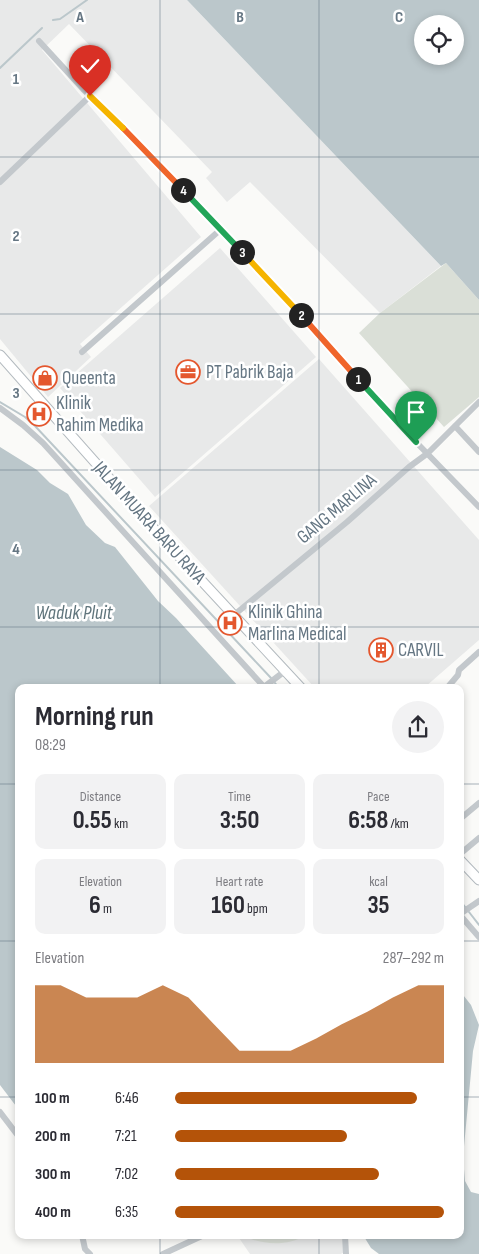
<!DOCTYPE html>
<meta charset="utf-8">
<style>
:root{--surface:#fff;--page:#f2f2f3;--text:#2b2b33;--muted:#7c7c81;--accent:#b45309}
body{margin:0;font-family:"Sofia Sans Condensed",sans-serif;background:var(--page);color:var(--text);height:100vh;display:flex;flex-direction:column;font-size:19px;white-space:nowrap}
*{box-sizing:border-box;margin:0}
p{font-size:16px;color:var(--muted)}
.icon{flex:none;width:28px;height:28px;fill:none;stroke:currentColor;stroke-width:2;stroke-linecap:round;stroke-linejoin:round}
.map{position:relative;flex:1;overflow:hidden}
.drawer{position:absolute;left:15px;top:684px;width:449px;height:555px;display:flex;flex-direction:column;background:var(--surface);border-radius:10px;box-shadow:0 2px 8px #0003}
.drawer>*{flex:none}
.fabs{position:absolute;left:414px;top:15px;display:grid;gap:10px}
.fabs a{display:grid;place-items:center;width:50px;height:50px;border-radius:50%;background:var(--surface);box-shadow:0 2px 8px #0003;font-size:25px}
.pin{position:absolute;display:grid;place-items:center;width:42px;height:42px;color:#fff;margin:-51px -21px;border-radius:50% 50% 50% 0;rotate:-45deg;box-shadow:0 0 5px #0007}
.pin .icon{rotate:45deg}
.km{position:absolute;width:25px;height:25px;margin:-12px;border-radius:50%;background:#222;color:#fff;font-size:14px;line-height:25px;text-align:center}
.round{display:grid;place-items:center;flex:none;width:52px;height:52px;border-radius:26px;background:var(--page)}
.head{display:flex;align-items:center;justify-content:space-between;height:85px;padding:0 20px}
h1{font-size:28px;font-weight:700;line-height:38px}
.figures{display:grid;grid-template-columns:repeat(3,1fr);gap:8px;height:85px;padding:5px 20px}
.figures div{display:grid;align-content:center;border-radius:10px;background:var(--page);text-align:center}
.figures b{font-size:25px;font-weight:700}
.figures small{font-size:14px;font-weight:400}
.figures p{font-size:14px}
.chart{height:140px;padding:10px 20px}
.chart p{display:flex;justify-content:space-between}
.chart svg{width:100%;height:90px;margin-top:5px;fill:var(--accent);opacity:.7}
ul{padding:0 20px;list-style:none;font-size:16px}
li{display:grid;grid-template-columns:80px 60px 1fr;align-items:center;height:38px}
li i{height:12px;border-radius:6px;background:var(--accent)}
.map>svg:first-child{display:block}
.built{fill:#e8e9e9}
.green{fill:#dadfd7}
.water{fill:#bbc7cb;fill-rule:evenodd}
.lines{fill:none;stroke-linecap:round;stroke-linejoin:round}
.stream{stroke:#bbc7cb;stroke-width:2}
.secondary-casing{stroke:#b3babf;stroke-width:11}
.street{stroke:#c3c8cc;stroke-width:6}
.secondary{stroke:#fff;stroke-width:9}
.split-1-casing{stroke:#fff;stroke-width:10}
.split-2-casing{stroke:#fff;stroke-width:10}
.split-3-casing{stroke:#fff;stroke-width:10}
.split-4-casing{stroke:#fff;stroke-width:10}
.split-5-casing{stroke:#fff;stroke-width:10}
.split-6-casing{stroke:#fff;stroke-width:10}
.split-1{stroke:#22a559;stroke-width:6}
.split-2{stroke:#f0652b;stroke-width:6}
.split-3{stroke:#f5b400;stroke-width:6}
.split-4{stroke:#22a559;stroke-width:6}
.split-5{stroke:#f0652b;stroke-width:6}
.split-6{stroke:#f5b400;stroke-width:6}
.grid{fill:none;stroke:#657683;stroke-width:1;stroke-opacity:0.55}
.labels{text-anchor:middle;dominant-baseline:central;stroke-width:5;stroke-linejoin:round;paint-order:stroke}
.poi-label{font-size:19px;fill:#657683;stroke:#fff;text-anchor:start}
.street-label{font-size:19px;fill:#657683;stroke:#fff}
.water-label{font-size:20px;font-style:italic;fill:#60757c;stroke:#fff}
.grid-label{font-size:16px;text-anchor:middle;font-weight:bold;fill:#657683;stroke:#fff;stroke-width:5;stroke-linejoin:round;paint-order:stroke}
</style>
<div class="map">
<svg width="479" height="1254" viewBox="0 0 479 1254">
<rect width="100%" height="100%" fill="#fafaf8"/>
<path class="built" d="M0,0H187L441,266L380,313L250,182L227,202L206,178L212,172L69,24L42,50L201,237L80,344L91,357L48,397L0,339Z
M220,248L316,357L155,497L60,388Z
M319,359L479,540V640L425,687H314L149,506Z
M237,1235H341L343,1237L344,1252L341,1254H250Z"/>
<path class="green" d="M446,263L479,300V397L444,427L359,333L380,313Z
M243,1235H305C289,1247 258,1245 243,1235Z"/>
<path class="water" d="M187,0H479V300L446,263L441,266ZM422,24H455V56H422Z
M0,447L37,470L50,483L68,494L86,525L105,543L115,547L158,601L176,618L239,687L19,688V1110L0,1085Z
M460,991L471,1005L479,1025L473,1051L463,1157L465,1181L471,1192L479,1194V1254H379L371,1248L363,1235H460Z"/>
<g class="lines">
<path class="stream" d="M53,20L60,19L87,0
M0,68L42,28
M0,402L25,417L35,426L271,678
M275,683L279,688
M460,901L465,907
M469,912L479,925"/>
<g class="secondary-casing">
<path id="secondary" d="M0,355L163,539L301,688
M460,860L479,880"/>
</g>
<path class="street" d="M39,41L83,89L136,140L276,287L416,442L479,507
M0,182L90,96
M82,352L220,230
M0,408L23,425L43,443L265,688
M455,426L479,452
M234,615L347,522L409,467L428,453L479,402
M264,687L285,671
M447,688L458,675L459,670L479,652
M460,819L479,803
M460,854L479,838
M460,914L479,901
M460,915L479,937
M0,1112L19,1137
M82,1235L85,1249L90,1254
M345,1235L346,1254
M163,1254L204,1235"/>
<use href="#secondary" class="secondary"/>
</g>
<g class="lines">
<g class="split-1-casing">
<path id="split-1" d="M358,379L416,442"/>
</g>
<g class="split-2-casing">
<path id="split-2" d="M301,315L358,379"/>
</g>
<g class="split-3-casing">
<path id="split-3" d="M242,252L301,315"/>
</g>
<g class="split-4-casing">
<path id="split-4" d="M183,190L242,252"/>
</g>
<g class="split-5-casing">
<path id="split-5" d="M123,128L183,190"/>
</g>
<g class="split-6-casing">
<path id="split-6" d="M90,96L123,128"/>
</g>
<use href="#split-1" class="split-1"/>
<use href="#split-2" class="split-2"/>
<use href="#split-3" class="split-3"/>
<use href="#split-4" class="split-4"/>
<use href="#split-5" class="split-5"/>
<use href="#split-6" class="split-6"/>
</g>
<path class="grid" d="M160,0V688M319,0V688M0,157H479M0,314H479M0,470H479M0,627H479M0,784H19M460,784H479M0,941H19M460,941H479M0,1097H19M460,1097H479M160,1235V1254M319,1235V1254"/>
<defs>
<g id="office-ring" transform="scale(1.25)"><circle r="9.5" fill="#fff" stroke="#e4572e" stroke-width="1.5"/><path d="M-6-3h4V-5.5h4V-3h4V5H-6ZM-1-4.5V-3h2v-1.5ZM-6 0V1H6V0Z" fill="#e4572e"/></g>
<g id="shop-ring" transform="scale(1.25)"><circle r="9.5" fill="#fff" stroke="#e4572e" stroke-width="1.5"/><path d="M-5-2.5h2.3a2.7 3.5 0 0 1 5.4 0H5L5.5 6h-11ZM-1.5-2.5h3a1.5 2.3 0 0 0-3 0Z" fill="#e4572e"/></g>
<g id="hospital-ring" transform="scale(1.25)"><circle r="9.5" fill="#fff" stroke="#e4572e" stroke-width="1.5"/><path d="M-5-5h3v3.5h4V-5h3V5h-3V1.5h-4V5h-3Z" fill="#e4572e"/></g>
<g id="building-ring" transform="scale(1.25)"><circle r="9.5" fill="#fff" stroke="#e4572e" stroke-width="1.5"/><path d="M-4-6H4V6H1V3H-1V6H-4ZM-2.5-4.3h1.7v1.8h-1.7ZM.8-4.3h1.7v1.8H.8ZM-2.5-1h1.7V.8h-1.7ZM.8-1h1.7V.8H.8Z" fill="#e4572e"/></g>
</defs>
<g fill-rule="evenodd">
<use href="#office-ring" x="188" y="372"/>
<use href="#shop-ring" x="45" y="378"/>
<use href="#hospital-ring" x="39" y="414"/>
<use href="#hospital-ring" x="230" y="623"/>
<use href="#building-ring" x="381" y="650"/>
</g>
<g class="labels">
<g class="poi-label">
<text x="206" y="372">PT Pabrik Baja</text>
<text x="62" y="378">Queenta</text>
<text x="56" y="403">Klinik<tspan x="56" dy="22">Rahim Medika</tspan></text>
<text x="248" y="612">Klinik Ghina<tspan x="248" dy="22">Marlina Medical</tspan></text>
<text x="398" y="650">CARVIL</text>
</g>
<g class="street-label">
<text transform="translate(337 509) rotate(-40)">GANG MARLINA</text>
<text transform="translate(149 523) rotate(48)">JALAN MUARA BARU RAYA</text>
</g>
<g class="water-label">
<text x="74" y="613">Waduk Pluit</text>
</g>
</g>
<g class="grid-label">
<text x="80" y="22">A</text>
<text x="240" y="22">B</text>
<text x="399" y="22">C</text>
<text x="16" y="84">1</text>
<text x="16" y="241">2</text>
<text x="16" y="398">3</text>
<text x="16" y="554">4</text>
</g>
</svg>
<div class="fabs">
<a><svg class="icon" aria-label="locate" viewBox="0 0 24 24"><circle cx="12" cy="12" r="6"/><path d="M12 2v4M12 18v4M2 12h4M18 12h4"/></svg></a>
</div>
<div class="pin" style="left:416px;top:442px;background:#1e9e55"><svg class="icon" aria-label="arrive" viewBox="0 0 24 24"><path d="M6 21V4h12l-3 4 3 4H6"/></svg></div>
<div class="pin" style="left:90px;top:96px;background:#d93025"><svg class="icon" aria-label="check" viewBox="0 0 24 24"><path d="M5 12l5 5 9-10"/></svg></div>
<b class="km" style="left:358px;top:379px">1</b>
<b class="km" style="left:301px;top:315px">2</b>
<b class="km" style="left:242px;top:252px">3</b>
<b class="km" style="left:183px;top:190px">4</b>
<section class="drawer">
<div class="head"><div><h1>Morning run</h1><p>08:29</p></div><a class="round"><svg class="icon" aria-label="share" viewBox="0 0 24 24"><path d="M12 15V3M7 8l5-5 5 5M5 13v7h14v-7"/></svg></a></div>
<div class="figures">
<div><p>Distance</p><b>0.55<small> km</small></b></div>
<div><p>Time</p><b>3:50</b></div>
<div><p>Pace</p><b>6:58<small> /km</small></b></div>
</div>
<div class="figures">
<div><p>Elevation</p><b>6<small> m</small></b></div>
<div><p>Heart rate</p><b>160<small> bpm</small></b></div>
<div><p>kcal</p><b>35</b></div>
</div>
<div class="chart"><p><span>Elevation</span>287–292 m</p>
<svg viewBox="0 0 160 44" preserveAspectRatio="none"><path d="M0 44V6L10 6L20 12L30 12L40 12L50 6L60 12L70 25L80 38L90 38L100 38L110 32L120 25L130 19L140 12L150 6L160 6V44z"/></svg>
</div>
<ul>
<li><b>100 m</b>6:46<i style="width:90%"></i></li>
<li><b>200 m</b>7:21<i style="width:64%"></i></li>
<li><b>300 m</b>7:02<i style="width:76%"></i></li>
<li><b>400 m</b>6:35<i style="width:100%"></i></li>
</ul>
</section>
</div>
